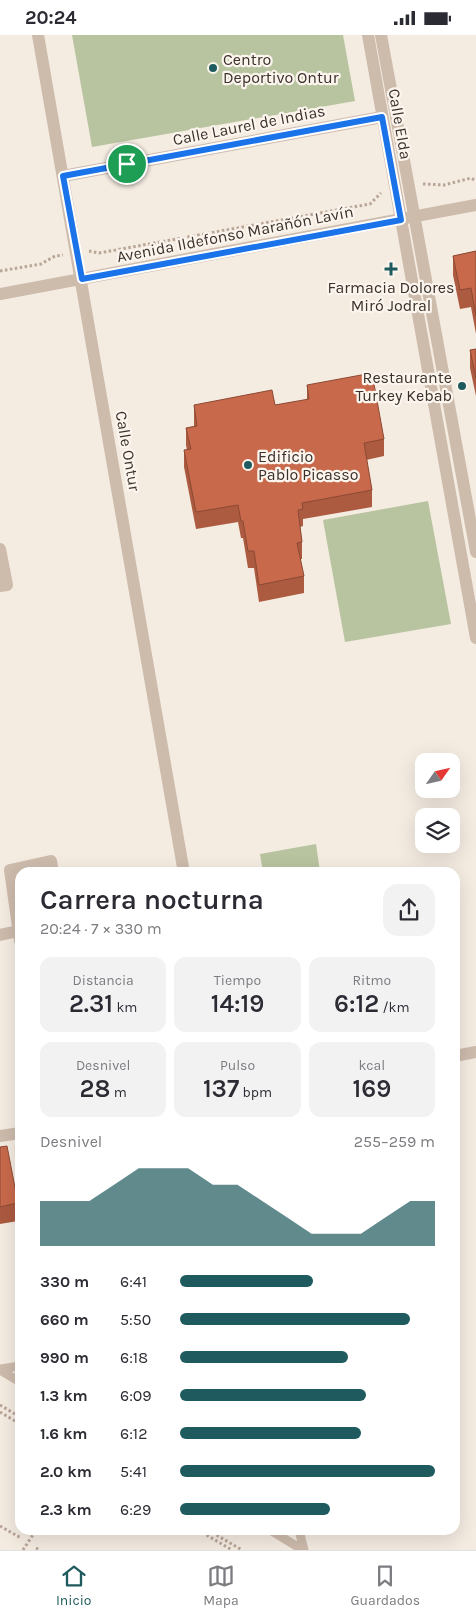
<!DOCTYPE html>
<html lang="es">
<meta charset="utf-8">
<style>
:root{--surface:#fff;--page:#f2f2f3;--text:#2b2b33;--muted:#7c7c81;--line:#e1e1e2;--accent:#1f5a5e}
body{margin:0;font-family:Karla,sans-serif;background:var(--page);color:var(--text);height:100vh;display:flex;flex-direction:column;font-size:19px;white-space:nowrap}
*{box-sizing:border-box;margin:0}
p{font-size:16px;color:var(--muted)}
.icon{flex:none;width:28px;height:28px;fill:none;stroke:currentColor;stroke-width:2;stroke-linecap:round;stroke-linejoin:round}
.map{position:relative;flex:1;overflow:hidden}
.details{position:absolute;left:15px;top:832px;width:445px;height:668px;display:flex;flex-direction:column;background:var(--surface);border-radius:15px;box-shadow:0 5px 20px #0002}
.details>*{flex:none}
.needle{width:32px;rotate:56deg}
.tools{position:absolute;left:415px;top:718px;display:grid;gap:10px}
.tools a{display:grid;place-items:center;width:45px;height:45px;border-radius:10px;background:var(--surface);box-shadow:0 5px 20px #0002;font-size:25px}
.pin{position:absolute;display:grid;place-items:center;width:42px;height:42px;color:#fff;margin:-21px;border:2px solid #fff;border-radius:50%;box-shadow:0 1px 5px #0007}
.round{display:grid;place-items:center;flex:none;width:52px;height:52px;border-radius:15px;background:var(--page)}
.headline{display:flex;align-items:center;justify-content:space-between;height:85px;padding:0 25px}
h1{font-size:28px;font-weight:600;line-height:38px}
.stats{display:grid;grid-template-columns:repeat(3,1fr);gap:8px;height:85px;padding:5px 25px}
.stats div{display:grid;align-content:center;border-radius:12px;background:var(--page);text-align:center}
.stats b{font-size:25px;font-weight:600}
.stats small{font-size:14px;font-weight:400}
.stats p{font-size:14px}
.chart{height:140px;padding:10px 25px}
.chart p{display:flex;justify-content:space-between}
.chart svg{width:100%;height:90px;margin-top:5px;fill:var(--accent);opacity:.7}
ul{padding:0 25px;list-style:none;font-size:16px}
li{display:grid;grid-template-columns:80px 60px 1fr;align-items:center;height:38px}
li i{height:12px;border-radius:6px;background:var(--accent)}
.status{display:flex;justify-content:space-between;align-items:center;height:35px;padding:0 25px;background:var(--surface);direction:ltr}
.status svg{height:14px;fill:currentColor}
.tab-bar{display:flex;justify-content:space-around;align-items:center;height:70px;border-top:1px solid var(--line);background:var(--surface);font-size:14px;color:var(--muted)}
.tab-bar a{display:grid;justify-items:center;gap:2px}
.tab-bar .on{color:var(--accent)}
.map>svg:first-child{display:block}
.green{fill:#b8c4a0}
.plaza{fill:#ecdcc8}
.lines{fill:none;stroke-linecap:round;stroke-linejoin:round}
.path{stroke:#b9a596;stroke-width:3;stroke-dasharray:2.5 2.5;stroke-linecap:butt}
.service{stroke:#cdbbac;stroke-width:9}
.pedestrian{stroke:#cdbbac;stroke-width:12}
.minor{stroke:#cdbbac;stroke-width:12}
.wall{fill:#ac5a40}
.building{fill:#c8694b;stroke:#8c4a34}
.route-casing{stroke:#fff;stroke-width:10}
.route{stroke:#1a73e8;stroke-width:6}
.poi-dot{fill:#1f5a5e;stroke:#fbf5ee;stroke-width:2}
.labels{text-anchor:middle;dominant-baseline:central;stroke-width:4.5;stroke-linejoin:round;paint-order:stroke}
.poi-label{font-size:16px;fill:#3b302b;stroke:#fbf5ee;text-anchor:start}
.street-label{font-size:16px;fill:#3b302b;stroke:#fbf5ee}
</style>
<div class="status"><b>20:24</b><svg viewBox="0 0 49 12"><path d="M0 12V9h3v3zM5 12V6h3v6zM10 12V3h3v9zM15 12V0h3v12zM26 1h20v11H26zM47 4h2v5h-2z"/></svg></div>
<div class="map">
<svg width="476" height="1515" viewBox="0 0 476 1515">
<rect width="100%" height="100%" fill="#f4ebe1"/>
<path class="green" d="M72,0H343L355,66L92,112Z
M428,466L451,589L345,607L323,485Z
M316,809L320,837H263L260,819Z"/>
<path class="plaza" d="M20,1110V1146L14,1111Z"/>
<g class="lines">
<path class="path" d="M423,149L444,150L471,143L476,146
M89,216L99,218L370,169L381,158
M0,236L41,229L55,221L63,220
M0,1370L20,1382
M0,1377L20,1389
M0,1491L21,1503
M198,1495L232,1515
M208,1495L242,1515
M36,1513L40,1515
M23,1515L36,1495"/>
<path class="service" d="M0,1334L20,1331
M0,1335L20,1347
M270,1495L303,1515
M299,1495L304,1515"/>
<path class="pedestrian" d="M63,141L382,82"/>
<path class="minor" d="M38,0L184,838
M368,0L476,603
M381,0L476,517
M0,259L476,170
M0,514L7,550L0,551
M0,900L18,896
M20,906L10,835L51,826L53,838
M455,1021L476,1017
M0,1101L20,1098"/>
</g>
<path class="wall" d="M476,216V299L471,272L460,274L453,240V221Z
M476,314V361L470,333V315Z
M307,350L384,404V421L366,425L372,455V472L303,484V491L300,492L302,507V524H300L304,541V558L259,567L254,533H248L243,503H241L238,487L196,494L184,432V415H187L186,410V393L194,391V370H275L307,365Z
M455,929L458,949V967H455Z
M0,1112L18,1168V1186L0,1189Z"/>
<path class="building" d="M476,216V281L471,253L460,255L453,221Z
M476,314V343L470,315Z
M372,338L384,404L364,408L372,455L302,468L303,474L298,475L302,507L297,508L304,541L259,550L254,516H248L243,486H241L238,470L196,477L184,415L191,414L186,393L197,391L194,370L272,355L275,370L309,364L307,350Z
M455,929L458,949L455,950Z
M7,1111L18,1168L0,1172V1112Z"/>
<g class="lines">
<g class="route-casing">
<path id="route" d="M382,82L401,185L82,244L63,141Z"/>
</g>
<use href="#route" class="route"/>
</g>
<g class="poi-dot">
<circle cx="213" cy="33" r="5"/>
<path d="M388.5 226.5h5v5h5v5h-5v5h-5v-5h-5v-5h5z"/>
<circle cx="462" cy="351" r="5"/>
<circle cx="248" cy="430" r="5"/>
</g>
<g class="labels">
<g class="poi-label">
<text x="223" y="24">Centro<tspan x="223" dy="18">Deportivo Ontur</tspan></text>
<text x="391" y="252" text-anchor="middle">Farmacia Dolores<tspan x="391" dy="18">Miró Jodral</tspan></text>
<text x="452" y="342" text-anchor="end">Restaurante<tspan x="452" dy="18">Turkey Kebab</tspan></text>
<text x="258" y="421">Edificio<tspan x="258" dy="18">Pablo Picasso</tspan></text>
</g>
<g class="street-label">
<text transform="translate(400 89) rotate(80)">Calle Elda</text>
<text transform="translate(249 90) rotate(-11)">Calle Laurel de Indias</text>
<text transform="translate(235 199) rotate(-11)">Avenida Ildefonso Marañón Lavín</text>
<text transform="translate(128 416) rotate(80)">Calle Ontur</text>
</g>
</g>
</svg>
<div class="tools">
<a><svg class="needle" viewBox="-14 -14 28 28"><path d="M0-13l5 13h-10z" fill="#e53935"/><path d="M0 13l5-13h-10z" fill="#7c7c81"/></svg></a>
<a><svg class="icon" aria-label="layers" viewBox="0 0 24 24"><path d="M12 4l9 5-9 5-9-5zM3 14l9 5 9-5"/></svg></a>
</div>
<div class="pin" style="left:127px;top:129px;background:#1e9e55"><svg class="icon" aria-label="arrive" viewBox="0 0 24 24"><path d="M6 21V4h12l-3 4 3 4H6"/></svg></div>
<section class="details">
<div class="headline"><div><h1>Carrera nocturna</h1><p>20:24 · 7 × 330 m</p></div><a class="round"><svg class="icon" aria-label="share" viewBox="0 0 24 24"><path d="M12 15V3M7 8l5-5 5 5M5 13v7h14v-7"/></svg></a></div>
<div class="stats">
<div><p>Distancia</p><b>2.31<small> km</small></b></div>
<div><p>Tiempo</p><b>14:19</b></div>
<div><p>Ritmo</p><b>6:12<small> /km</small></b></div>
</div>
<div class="stats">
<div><p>Desnivel</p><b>28<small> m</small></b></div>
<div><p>Pulso</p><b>137<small> bpm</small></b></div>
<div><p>kcal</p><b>169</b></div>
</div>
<div class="chart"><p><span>Desnivel</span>255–259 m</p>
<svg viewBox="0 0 160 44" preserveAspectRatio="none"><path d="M0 44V22L10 22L20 22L30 14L40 6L50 6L60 6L70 14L80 14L90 22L100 30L110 38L120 38L130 38L140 30L150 22L160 22V44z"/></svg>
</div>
<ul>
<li><b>330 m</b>6:41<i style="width:52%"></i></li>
<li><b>660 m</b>5:50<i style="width:90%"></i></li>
<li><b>990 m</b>6:18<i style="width:66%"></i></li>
<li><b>1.3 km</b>6:09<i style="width:73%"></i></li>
<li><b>1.6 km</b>6:12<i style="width:71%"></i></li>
<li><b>2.0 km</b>5:41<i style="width:100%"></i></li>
<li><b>2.3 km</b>6:29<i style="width:59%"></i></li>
</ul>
</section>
</div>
<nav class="tab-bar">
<a class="on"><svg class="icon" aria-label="home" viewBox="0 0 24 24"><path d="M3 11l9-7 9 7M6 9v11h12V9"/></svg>Inicio</a>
<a><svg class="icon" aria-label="map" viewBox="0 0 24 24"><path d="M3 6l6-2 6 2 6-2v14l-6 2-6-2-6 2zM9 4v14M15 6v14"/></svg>Mapa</a>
<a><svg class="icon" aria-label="saved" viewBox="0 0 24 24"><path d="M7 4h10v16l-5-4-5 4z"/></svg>Guardados</a>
</nav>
